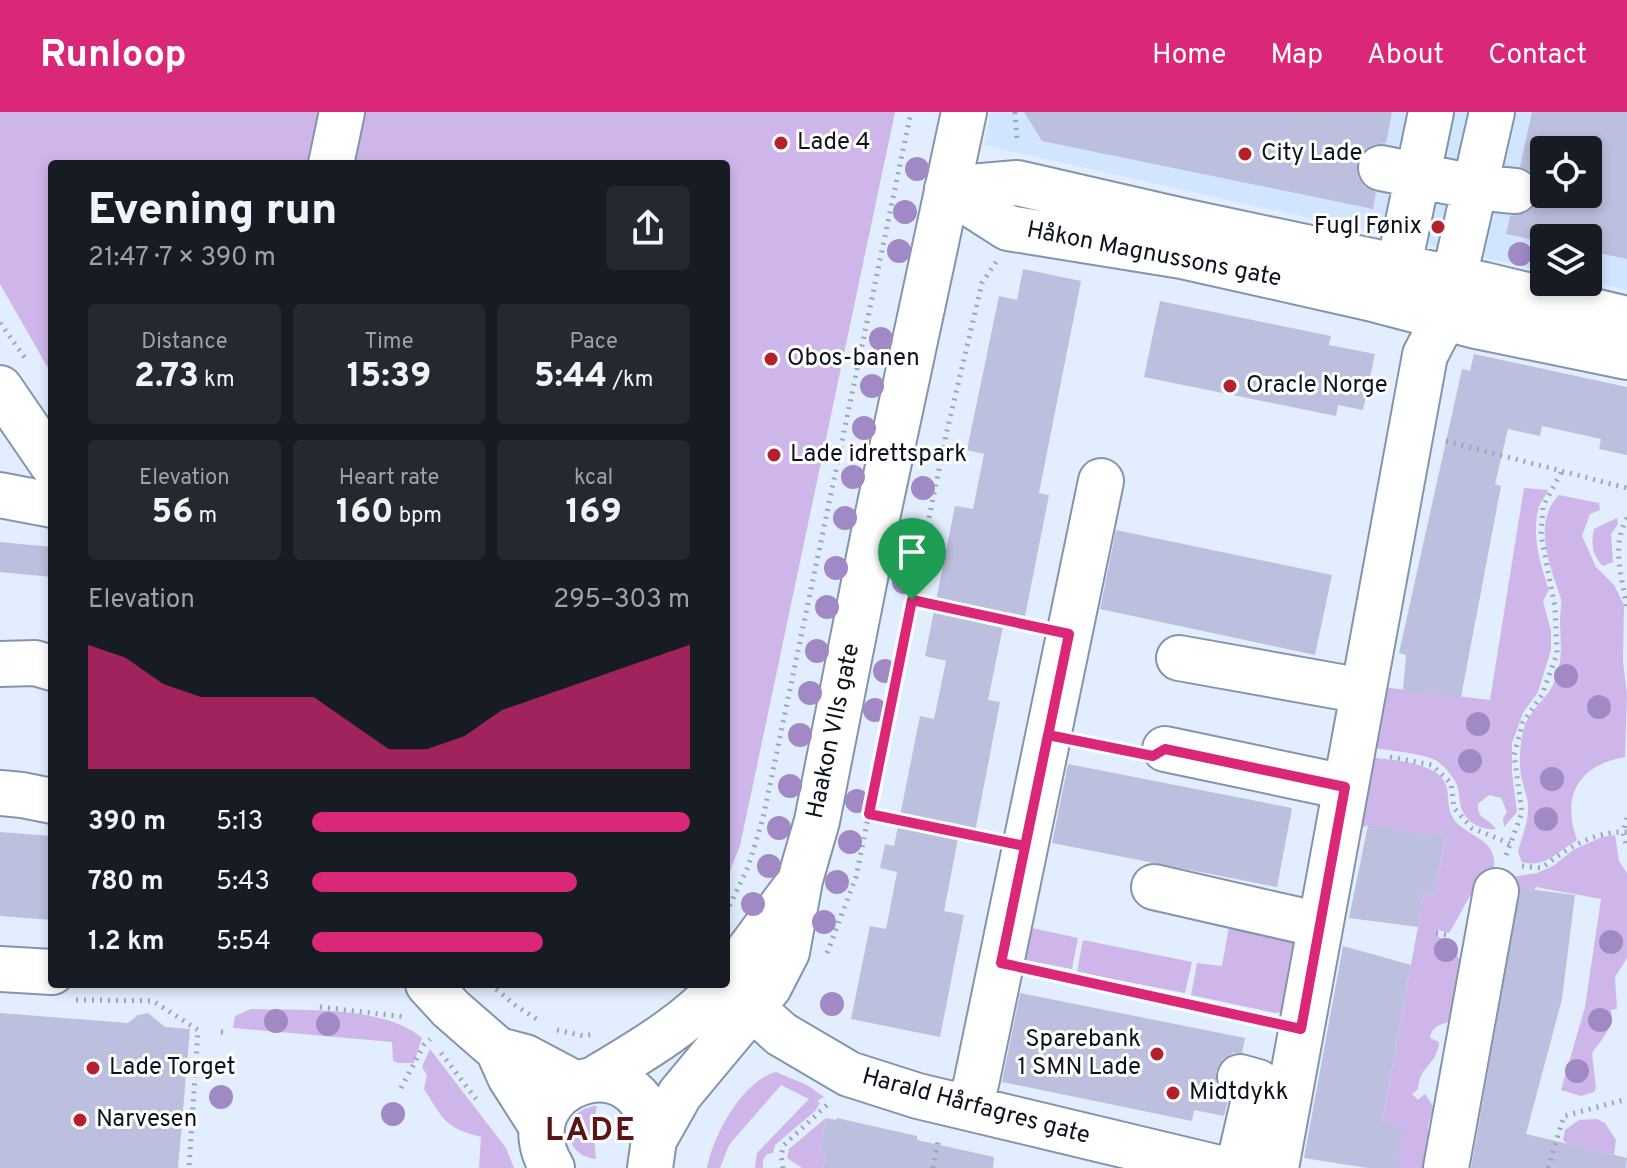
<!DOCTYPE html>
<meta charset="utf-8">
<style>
:root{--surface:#171b24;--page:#242831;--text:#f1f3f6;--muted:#9ea1a6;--accent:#db2777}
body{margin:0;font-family:Overpass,sans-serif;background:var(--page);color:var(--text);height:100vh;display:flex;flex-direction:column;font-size:30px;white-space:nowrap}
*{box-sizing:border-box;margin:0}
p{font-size:26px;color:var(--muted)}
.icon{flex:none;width:44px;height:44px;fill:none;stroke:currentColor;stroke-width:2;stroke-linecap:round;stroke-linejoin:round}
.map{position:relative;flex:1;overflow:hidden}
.panel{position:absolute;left:48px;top:48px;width:682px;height:828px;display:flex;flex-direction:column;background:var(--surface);border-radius:8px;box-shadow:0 4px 12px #0003}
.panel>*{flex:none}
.fabs{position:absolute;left:1530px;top:24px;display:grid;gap:16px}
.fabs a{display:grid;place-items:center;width:72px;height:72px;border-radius:8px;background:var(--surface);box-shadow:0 4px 12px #0003;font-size:40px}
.pin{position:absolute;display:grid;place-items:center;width:68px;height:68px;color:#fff;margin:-82px -34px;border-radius:50% 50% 50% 0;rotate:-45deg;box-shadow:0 0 8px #0007}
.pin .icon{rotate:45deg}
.round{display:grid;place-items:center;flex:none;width:84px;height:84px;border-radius:8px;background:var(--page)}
.overview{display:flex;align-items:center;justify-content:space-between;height:136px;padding:0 40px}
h1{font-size:44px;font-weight:800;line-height:60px}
.metrics{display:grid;grid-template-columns:repeat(3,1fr);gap:12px;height:136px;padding:8px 40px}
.metrics div{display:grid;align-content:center;border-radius:8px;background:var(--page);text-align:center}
.metrics b{font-size:34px;font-weight:800}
.metrics small{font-size:22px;font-weight:400}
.metrics p{font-size:22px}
.chart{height:224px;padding:16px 40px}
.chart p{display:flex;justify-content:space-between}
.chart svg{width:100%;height:144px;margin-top:8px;fill:var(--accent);opacity:.7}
ul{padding:0 40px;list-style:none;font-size:26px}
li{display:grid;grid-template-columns:128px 96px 1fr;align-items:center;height:60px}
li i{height:20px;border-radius:10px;background:var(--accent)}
header{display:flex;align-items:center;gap:48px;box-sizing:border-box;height:112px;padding:0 40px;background:var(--accent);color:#fff}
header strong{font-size:38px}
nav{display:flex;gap:44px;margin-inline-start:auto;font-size:28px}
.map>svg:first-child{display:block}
.built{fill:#d1e5ff;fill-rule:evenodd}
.green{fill:#ceb6ea}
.building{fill:#bcbfdd;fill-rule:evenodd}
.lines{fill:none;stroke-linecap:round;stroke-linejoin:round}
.minor-casing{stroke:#8295ad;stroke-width:48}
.major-casing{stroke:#8295ad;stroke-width:48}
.path{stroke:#9ca6b4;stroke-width:5;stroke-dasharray:2 6;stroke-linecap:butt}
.minor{stroke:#fff;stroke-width:44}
.major{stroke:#fff;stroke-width:44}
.tree{fill:#a189c6}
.route-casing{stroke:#fff;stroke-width:16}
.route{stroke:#db2777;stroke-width:10}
.poi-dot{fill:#b3212c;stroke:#fff;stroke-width:3}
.labels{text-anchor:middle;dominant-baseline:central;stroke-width:6;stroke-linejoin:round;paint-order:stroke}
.poi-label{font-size:24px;fill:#0d141d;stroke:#fff;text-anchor:start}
.street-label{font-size:24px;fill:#0d141d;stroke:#fff}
.district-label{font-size:32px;font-weight:bold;letter-spacing:2px;fill:#5b1618;stroke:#fff}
</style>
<header>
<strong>Runloop</strong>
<nav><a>Home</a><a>Map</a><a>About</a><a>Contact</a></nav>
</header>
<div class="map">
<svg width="1627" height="1056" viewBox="0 0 1627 1056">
<rect width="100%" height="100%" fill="#e2eefe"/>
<path class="built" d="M991,0H1627V178L1588,169V126H1544V159L984,33ZM1544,38H1588V82H1544Z"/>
<path class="green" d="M0,0H895L740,734L726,768V52H52V263L0,172Z
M1524,376L1548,378C1546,384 1541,388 1539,395C1531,422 1540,452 1549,478L1543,489L1551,519V538L1538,580L1523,601L1512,631V661L1517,700L1504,715L1503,706L1507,700L1501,686L1489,683L1478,692C1477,709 1489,705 1496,717C1479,719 1463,708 1460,691C1459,685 1459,679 1457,673C1453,664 1444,654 1437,649C1424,641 1381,638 1364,634L1374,574L1490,588Z
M1559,383L1599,391L1600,398L1590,402L1582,424L1596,455L1614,473L1624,493L1623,549L1627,583L1625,645C1579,653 1561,683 1577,728C1559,739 1544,757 1522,750L1518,740C1522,723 1529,710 1528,692C1527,684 1524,676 1522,668C1518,652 1520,628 1525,613C1530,600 1543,589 1550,578C1565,554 1560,532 1560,506C1560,501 1562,492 1561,487C1551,456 1531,412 1559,383Z
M1617,406L1618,412L1611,422L1613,450L1603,454C1592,443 1591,432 1594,417Z
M1362,644C1385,648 1415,648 1435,660C1452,671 1446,685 1450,699C1457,725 1497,722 1494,754C1492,766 1478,774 1471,783C1463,794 1457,809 1449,821L1438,818V825L1447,827L1463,853L1455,908C1444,912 1432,912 1430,926L1439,930C1438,952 1419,954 1418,977L1412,982L1418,988L1425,982L1433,994C1431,1008 1424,1017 1432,1030L1428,1050L1423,1056H1397L1382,1011L1424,782L1434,784L1446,726L1368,713L1351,721Z
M1615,723L1619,749L1627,761V846L1615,865L1617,897L1611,898C1614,916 1602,927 1592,941L1596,976L1594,980L1581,984L1561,978L1585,895L1601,787L1536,775L1534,778L1518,776L1512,815H1507L1505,766L1537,761L1553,754L1573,738L1602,725Z
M1230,809L1301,831L1283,900L1276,901L1191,883L1197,851L1222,854Z
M1032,816L1078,826L1072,857L1025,848Z
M1083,828L1192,850L1185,881L1077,860Z
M251,897C299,899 385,893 422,926L414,951H397L393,948L392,930L233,916L235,904Z
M430,937L506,1036L514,1056H479L481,1025C445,1016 443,1007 424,977L427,963L422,955Z
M776,960L807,973L824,985L817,989L820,991L815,999L775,1033L773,1041L767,1042L763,1048V1056H755L757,1041L809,987L781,973L729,1033L720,1056H707C713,1024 742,969 776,960Z
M597,994L593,1016L596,1047C559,1043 561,996 597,994Z
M826,1006L819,1040L826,1042L823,1056H802L787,1046L789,1037Z
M1597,1007L1605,1011L1616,1028L1614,1043L1567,1032L1563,1028L1565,1018L1579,1008Z"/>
<path class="building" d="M1024,0H1392L1386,31L1372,33L1363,39L1357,50L1358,65L1365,75L1376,80L1373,97L1042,29Z
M1532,0H1627V147L1588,139V126H1544V130L1506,122L1510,104L1526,101L1535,94L1540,82L1537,68L1530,59L1520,55ZM1544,38H1588V82H1544Z
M1023,157L1081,169L1039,381L1049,383L1025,504L1006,500L988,588L1000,590L975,720L960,716L944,799L964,803L940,925L851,907L870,814L886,817L897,760L880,756L885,732L894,734L920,604L934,607L946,549L925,544L955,394L973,397L984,342L967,338L999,184L1017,188Z
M1160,189L1331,224L1329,233L1375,242L1363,298L1338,293L1336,304L1144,265Z
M1474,242L1627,275V343L1599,337L1601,327L1542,314L1540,324L1508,317L1495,372L1501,374L1461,585L1403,579L1406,543L1399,541L1462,257L1470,259Z
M1116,418L1332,463L1315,543L1100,497Z
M0,430L52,435V465L0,460Z
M1068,652L1292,696L1277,775L1052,731Z
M1368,713L1446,725L1434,784L1424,782L1418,815L1349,806Z
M0,720L52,724V808L0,804Z
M1520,776L1575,783L1562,887L1526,1022L1627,1046L1626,1056H1471Z
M1343,834L1411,853L1382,1010L1403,1016L1397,1056H1367L1304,1046Z
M1020,881L1245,926L1242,941H1233L1223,947L1216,959V972L1222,982L1229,986L1224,1004L1194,998L1192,1009L1002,970Z
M0,901L128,911L138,903L148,901L165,915L190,917L178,1056H0Z
M826,1006L836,1008L837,1006L917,1024V1028L994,1045L993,1056H823L826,1042L819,1041Z"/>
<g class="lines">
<g class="minor-casing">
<path id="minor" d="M331,52L342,0
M1381,56L1474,75L1515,79
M947,77L1008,116L1182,144L1369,186L1476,214L1627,245
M947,77L1017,71L1187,110L1485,173L1627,207
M1393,182L1431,0
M0,276L52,352
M0,383L52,393
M1179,546L1363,579
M0,552L35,551L52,556
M1165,637L1345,675
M0,681L22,683L52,689
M1154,775L1320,813
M0,857L52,860
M428,872L451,897L498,938L525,945L574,971
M752,896L781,922L849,962L918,984L1219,1056
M498,938L510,965L542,1015
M968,995L976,972L1101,369
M1238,1056L1258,970L1240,965
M1276,1056L1425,243L1445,205L1492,0
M1446,1056L1496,779"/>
</g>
<g class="major-casing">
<path id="major" d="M726,869L794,777
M596,966C641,939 688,912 723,872
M552,1056C502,973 644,921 654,1028
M650,1056L654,1028L680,982L769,875L787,840L800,768L817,709L874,420L964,0"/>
</g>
<path class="path" d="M1015,0L1017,29
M0,211L25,246
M1446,329L1627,376
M1627,406C1611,433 1622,467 1627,496
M912,488L1033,514
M1084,631L1129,640
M1390,645L1432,653L1451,671L1454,696L1472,716L1511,732
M869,702L989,726
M1627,706L1623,720L1627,737
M1506,743L1522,701L1514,643L1523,610L1542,583L1557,542L1555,495L1541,423L1543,394L1562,359
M1522,754L1542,756C1567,736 1594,719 1627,720
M726,801L748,755L763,706L911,0
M1436,821L1447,823
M827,841L856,765L946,323L982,171L996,150
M1037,859L1266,910
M490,872L515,893L538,908
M76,888L153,889L198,918L189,1056
M320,895L407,905
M557,918L584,924L594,922
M221,920L227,921
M441,941L476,987
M401,976L424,933L430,927
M783,1056L781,1043L784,1033L828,992
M933,1056L939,1025
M1548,1056L1564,1004L1627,987"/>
<use href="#minor" class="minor"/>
<use href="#major" class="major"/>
</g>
<g class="tree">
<circle cx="917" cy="57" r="12"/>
<circle cx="905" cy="100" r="12"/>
<circle cx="899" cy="139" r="12"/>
<circle cx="1520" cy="142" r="12"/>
<circle cx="881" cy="227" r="12"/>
<circle cx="872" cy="274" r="12"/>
<circle cx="864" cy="316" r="12"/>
<circle cx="853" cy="365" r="12"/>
<circle cx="923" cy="376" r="12"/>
<circle cx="845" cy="406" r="12"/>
<circle cx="912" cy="421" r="12"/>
<circle cx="836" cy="456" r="12"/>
<circle cx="904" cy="470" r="12"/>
<circle cx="827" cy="495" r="12"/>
<circle cx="817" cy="539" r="12"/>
<circle cx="885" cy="559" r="12"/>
<circle cx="1566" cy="564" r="12"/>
<circle cx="810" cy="581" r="12"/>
<circle cx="1599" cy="595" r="12"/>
<circle cx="875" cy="598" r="12"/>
<circle cx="1478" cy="612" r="12"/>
<circle cx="800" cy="623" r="12"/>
<circle cx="1470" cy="649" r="12"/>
<circle cx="1552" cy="667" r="12"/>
<circle cx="790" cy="674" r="12"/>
<circle cx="857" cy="689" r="12"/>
<circle cx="1546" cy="707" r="12"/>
<circle cx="779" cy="716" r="12"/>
<circle cx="850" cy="730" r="12"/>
<circle cx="769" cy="754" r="12"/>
<circle cx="837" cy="770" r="12"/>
<circle cx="753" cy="792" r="12"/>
<circle cx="824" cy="810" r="12"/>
<circle cx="1611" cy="830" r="12"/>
<circle cx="1446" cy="838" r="12"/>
<circle cx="832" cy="892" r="12"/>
<circle cx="1600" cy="908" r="12"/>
<circle cx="276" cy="909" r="12"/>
<circle cx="328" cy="912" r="12"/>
<circle cx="1577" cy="959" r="12"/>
<circle cx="221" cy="985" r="12"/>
<circle cx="393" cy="1002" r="12"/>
</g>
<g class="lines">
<g class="route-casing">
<path id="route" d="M912,488L869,702L1025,734L1048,623L1153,644L1165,637L1345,675L1301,917L1001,851C1024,741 1046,632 1069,522L912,488"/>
</g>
<use href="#route" class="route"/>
</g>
<g class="poi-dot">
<circle cx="781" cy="31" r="8"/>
<circle cx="1245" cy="42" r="8"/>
<circle cx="1438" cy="115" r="8"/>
<circle cx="771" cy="247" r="8"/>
<circle cx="1230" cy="274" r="8"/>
<circle cx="774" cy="343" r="8"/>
<circle cx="1157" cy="942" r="8"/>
<circle cx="93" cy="956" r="8"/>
<circle cx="1173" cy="981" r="8"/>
<circle cx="80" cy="1008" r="8"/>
</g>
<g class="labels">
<g class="poi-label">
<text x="797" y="31">Lade 4</text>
<text x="1261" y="42">City Lade</text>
<text x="1422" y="115" text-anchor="end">Fugl Fønix</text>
<text x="787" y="247">Obos-banen</text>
<text x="1246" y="274">Oracle Norge</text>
<text x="790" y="343">Lade idrettspark</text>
<text x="1141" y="928" text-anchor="end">Sparebank<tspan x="1141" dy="28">1 SMN Lade</tspan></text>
<text x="109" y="956">Lade Torget</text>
<text x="1189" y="981">Midtdykk</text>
<text x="96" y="1008">Narvesen</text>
</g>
<g class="street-label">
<text transform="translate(1154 143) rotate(11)">Håkon Magnussons gate</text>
<text transform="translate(834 619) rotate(-78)">Haakon VIIs gate</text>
<text transform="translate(976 995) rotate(15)">Harald Hårfagres gate</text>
</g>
<g class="district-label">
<text x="591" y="1020">LADE</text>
</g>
</g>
</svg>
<div class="fabs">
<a><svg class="icon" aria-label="locate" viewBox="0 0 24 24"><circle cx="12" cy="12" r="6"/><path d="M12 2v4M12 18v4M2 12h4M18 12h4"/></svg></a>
<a><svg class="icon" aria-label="layers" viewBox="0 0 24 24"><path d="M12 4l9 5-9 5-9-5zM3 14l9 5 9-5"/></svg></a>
</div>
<div class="pin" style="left:912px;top:488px;background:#1e9e55"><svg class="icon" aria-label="arrive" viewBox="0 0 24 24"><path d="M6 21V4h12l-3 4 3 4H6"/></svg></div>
<section class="panel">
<div class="overview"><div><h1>Evening run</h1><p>21:47 · 7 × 390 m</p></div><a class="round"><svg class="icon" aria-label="share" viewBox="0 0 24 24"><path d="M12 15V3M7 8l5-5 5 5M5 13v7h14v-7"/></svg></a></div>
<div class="metrics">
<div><p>Distance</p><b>2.73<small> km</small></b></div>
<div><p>Time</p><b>15:39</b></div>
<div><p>Pace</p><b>5:44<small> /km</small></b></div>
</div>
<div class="metrics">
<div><p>Elevation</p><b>56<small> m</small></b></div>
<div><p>Heart rate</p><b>160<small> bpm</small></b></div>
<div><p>kcal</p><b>169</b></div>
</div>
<div class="chart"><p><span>Elevation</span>295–303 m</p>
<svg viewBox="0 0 160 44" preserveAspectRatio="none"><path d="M0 44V6L10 10L20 18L30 22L40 22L50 22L60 22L70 30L80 38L90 38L100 34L110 26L120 22L130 18L140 14L150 10L160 6V44z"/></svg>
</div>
<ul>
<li><b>390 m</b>5:13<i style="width:100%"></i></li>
<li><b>780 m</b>5:43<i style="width:70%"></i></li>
<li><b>1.2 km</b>5:54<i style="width:61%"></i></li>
</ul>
</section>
</div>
